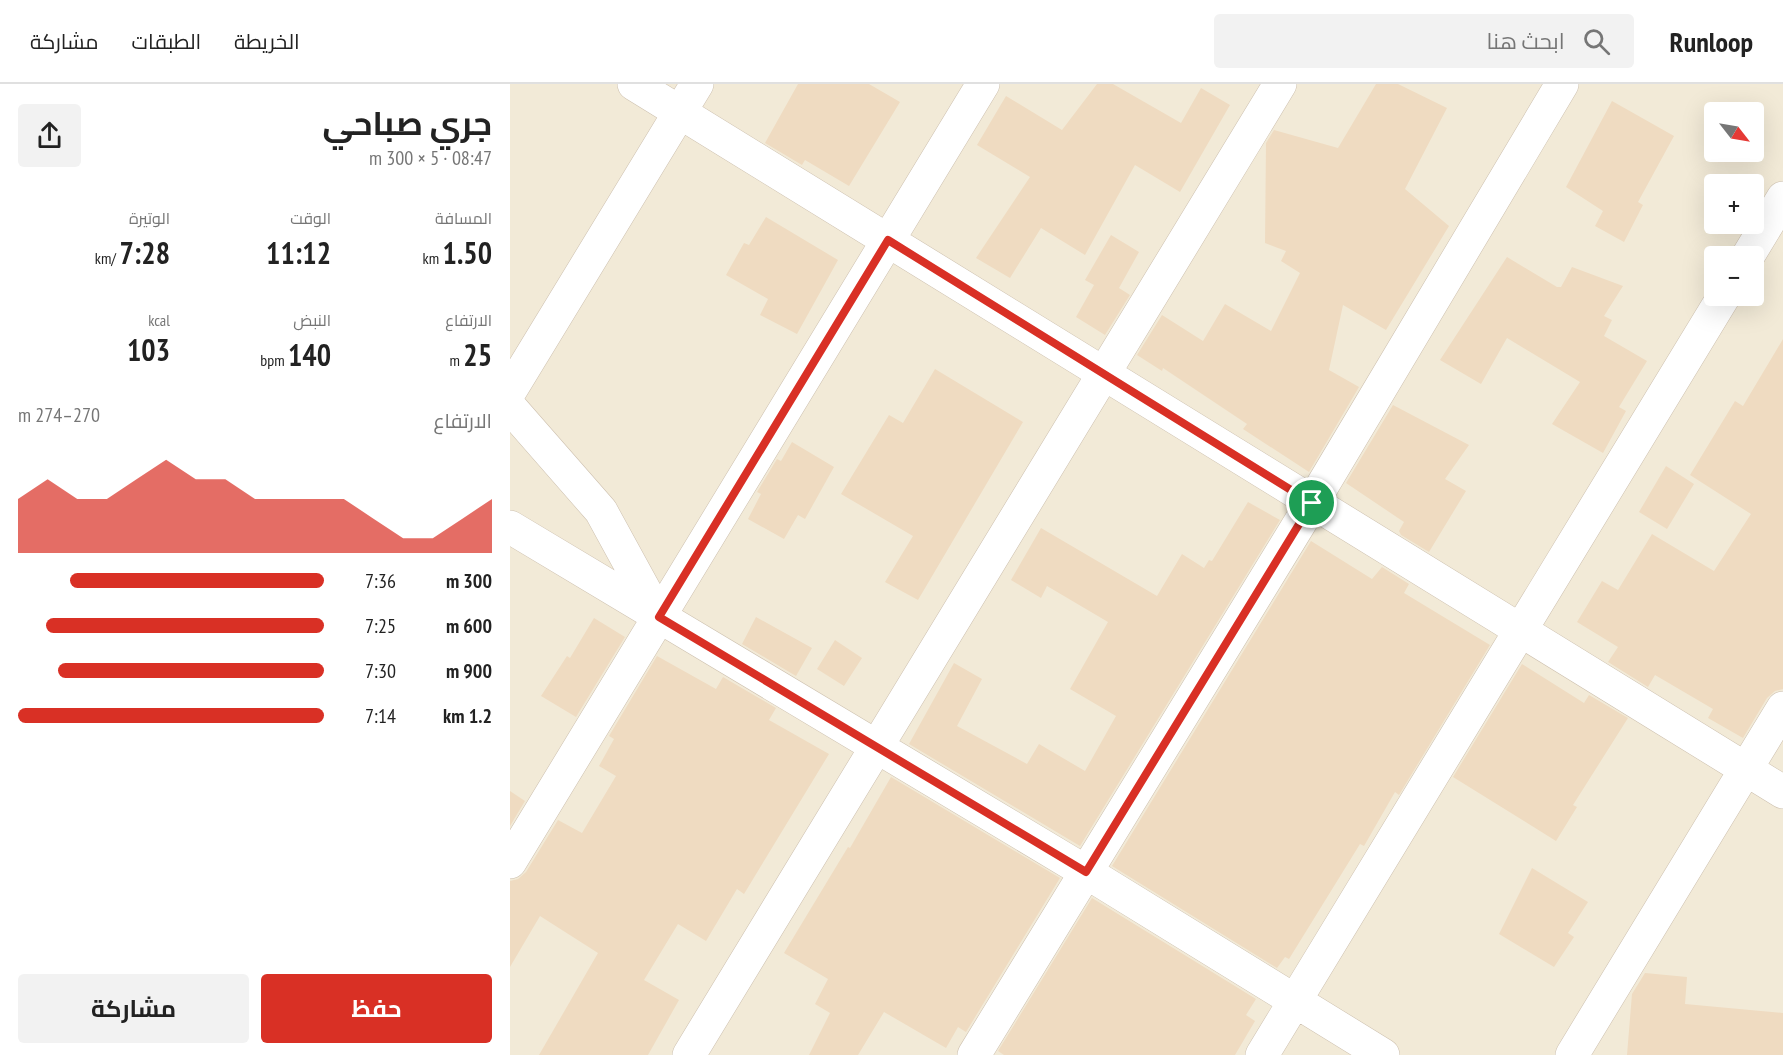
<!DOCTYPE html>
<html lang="ar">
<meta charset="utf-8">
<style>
:root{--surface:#fff;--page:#f2f2f2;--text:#222;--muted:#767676;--line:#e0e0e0;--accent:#d93025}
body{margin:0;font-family:"PT Sans Narrow",Cairo,sans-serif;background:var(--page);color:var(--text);direction:rtl;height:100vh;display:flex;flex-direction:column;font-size:22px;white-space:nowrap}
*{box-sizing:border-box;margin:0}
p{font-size:20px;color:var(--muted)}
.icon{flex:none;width:33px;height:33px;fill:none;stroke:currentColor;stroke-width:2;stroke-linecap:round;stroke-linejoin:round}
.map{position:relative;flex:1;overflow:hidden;direction:ltr}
.panel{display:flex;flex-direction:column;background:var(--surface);width:510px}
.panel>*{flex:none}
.needle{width:39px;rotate:121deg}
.controls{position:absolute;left:1194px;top:18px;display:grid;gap:12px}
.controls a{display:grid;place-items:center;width:60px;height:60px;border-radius:6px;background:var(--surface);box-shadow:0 6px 24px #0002;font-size:30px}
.pin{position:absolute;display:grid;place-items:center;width:51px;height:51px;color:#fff;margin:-26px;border:3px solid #fff;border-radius:50%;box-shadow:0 2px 6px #0007}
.round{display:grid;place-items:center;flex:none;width:63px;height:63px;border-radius:6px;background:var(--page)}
.headline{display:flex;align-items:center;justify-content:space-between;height:102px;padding:0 18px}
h1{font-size:33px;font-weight:700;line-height:45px}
.stats{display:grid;grid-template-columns:repeat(3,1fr);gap:9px;height:102px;padding:6px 18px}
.stats div{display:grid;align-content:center}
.stats b{font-size:30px;font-weight:700}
.stats small{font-size:16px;font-weight:400}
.stats p{font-size:16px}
.chart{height:168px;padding:12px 18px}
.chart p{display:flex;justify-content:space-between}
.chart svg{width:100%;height:108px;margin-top:6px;fill:var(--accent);opacity:.7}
.primary-button{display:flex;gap:12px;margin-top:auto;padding:12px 18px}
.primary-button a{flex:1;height:69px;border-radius:6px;background:var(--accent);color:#fff;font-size:24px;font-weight:700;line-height:69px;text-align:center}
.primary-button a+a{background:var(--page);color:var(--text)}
ul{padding:0 18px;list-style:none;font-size:20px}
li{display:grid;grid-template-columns:96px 72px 1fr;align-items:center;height:45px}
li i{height:15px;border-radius:8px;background:var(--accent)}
header{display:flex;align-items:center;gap:36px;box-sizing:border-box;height:84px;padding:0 30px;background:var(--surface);border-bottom:2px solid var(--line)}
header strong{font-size:28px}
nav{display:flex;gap:33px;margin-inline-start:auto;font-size:21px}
.search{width:420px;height:54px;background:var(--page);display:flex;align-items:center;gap:15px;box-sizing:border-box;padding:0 21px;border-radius:6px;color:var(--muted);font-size:22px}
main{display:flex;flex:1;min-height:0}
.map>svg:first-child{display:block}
.residential{fill:#f2ead7;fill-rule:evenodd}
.building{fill:#efdbc1}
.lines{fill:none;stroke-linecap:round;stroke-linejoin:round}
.street-casing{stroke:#cdc0af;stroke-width:34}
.street{stroke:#fff;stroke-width:33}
.route-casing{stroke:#fff;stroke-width:12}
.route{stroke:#d93025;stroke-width:8}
</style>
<header>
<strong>Runloop</strong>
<div class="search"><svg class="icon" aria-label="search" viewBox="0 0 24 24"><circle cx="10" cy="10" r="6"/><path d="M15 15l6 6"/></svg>ابحث هنا</div>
<nav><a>الخريطة</a><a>الطبقات</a><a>مشاركة</a></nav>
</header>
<main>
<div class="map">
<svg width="1273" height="971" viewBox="0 0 1273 971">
<rect width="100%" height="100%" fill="#fbf7e8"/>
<path class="residential" d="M0,0H1273V971H0ZM1204,28H1244V68H1204ZM1204,100H1244V140H1204ZM1204,172H1244V212H1204Z"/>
<path class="building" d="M288,0H359L390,18L339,102L295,76L292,81L255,59Z
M587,0H603L671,39L691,4L720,21L670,108L625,81L575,171L531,144L500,194L466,174L520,93L467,61L496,12L552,46Z
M866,0H888L937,24L895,105L939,142L876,246L833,221L819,286L849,303L799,388L733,345L737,340L653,284L652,287L627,271L652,231L693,257L715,220L761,247L790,189L771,177L776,167L755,159L756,59L764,46L828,64Z
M1102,17L1164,52L1128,118L1133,121L1114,158L1085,142L1093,127L1056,103Z
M256,133L328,176L287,250L250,231L258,215L216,191L234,159L239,161Z
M601,151L629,168L609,204L620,211L595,251L566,233L584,201L575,196Z
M997,173L1047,203H1051L1062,183L1113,202L1094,232L1102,236L1094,252L1137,277L1109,323L1116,327L1093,369L1042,340L1070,298L997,254L971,300L930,276Z
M1273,255V605L1265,607L1257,614L1233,654L1198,634L1203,625L1145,591L1138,603L1098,578L1108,563L1067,538L1092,497L1108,506L1142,450L1204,487L1241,430L1180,391L1225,317L1233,322Z
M425,285L513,338L408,516L375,498L403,452L331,410L379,331L393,339Z
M883,321L959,361L935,395L956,407L919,468L891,451L889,447L894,438L836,399Z
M282,358L324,383L295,435L288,431L274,455L238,435L251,410L247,408L267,375L271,377Z
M1156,382L1184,400L1157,445L1129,428Z
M738,418L770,436L570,762L399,660L444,579L472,595L447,642L517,680L529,660L575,687L606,632L560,605L598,538L537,502L531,514L501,496L531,444L647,512L672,470L694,484L699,476L702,477Z
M801,457L862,495L872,483L899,500L894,509L980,561L889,711L885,708L854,762L850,760L779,875L775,873L767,884L602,782Z
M246,533L302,564L286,592L232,560Z
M84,534L115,553L66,633L31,612L57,572L60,574Z
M325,556L352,574L334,602L307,585Z
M147,572L206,605L213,593L266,624L259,636L319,670L234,810L227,805L196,857L168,840L134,896L169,916L138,971H29L88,869L30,832L0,883V797L8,795L16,788L48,736L72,749L106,692L89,682L104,655L99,652Z
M1012,580L1074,619L1079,611L1118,634L1063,721L1067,723L1046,757L943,693Z
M381,693L550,794L456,948L448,943L436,964L374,928L348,971H299L320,929L305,920L318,895L274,869L338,763L340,764Z
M0,707L15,717L0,742Z
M1022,784L1078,818L1058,849L1064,853L1044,883L989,850Z
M582,814L746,915L736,931L745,937L725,971H494L488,967Z
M1135,889L1177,893L1175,920L1273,929V971H1117L1122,910Z"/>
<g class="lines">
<g class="street-casing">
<path id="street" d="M124,0L1273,708
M1238,172L1273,114
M0,307L187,0
M0,323L91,427L149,533
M0,443L576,788L873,971
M0,778L473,0
M179,971L770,0
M464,971L802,419L1052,0
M752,971L1214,212
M1062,971L1273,624"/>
</g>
<use href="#street" class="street"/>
</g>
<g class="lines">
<g class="route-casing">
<path id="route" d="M378,156L802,419L576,788L149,533Z"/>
</g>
<use href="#route" class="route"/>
</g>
</svg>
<div class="controls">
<a><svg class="needle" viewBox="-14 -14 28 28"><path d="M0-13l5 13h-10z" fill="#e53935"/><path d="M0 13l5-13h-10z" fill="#767676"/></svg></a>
<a>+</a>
<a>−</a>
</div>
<div class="pin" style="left:802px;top:419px;background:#1e9e55"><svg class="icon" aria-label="arrive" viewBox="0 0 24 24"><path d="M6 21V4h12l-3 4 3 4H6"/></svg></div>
</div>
<section class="panel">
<div class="headline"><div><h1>جري صباحي</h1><p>08:47 · 5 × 300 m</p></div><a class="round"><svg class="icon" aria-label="share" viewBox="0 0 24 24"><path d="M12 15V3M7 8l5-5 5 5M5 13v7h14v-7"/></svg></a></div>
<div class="stats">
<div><p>المسافة</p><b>1.50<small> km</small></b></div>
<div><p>الوقت</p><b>11:12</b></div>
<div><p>الوتيرة</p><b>7:28<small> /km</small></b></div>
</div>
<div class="stats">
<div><p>الارتفاع</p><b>25<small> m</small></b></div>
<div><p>النبض</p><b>140<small> bpm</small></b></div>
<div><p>kcal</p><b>103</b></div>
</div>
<div class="chart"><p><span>الارتفاع</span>270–274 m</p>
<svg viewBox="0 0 160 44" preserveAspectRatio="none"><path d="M0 44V22L10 14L20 22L30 22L40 14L50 6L60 14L70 14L80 22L90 22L100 22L110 22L120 30L130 38L140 38L150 30L160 22V44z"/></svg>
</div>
<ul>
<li><b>300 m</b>7:36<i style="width:83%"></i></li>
<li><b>600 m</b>7:25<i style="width:91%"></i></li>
<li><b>900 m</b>7:30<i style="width:87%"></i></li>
<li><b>1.2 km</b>7:14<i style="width:100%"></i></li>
</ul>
<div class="primary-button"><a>حفظ</a><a>مشاركة</a></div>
</section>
</main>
